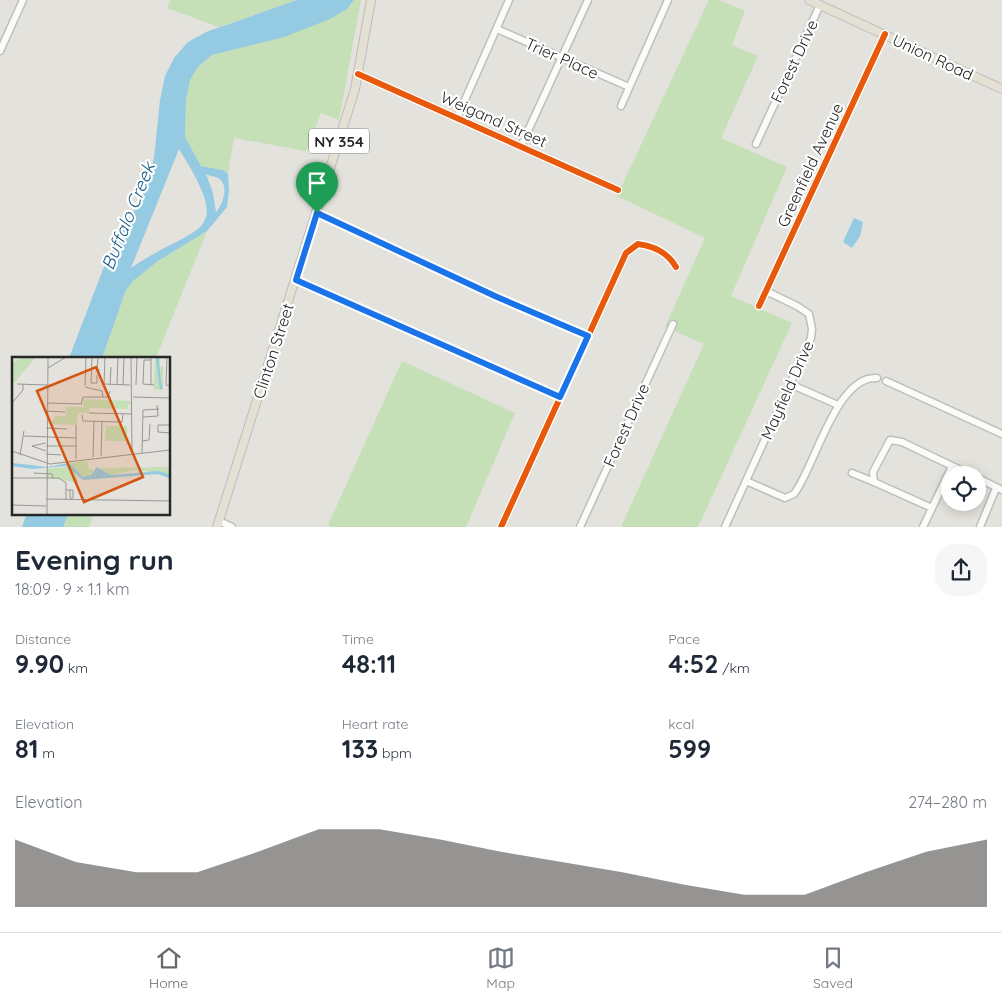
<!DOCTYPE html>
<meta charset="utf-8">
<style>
:root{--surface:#fff;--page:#f6f6f7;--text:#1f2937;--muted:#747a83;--line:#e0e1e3;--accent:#696866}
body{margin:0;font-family:Quicksand,sans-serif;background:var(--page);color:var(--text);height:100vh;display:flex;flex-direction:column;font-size:19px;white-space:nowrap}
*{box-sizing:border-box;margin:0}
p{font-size:16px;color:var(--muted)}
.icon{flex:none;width:28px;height:28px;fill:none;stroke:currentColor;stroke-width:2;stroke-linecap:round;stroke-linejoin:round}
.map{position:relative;height:527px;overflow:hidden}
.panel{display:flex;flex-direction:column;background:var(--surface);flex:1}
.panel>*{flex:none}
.buttons{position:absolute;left:941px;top:466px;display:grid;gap:10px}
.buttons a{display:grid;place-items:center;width:45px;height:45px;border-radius:50%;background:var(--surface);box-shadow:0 2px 12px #0003;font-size:25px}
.pin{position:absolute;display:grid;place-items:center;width:42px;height:42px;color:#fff;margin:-51px -21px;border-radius:50% 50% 50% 0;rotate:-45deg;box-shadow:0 0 5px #0007}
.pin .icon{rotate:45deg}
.round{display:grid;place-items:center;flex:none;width:52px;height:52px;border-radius:20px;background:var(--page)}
.overview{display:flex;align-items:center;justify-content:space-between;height:85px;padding:0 15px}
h1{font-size:28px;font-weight:800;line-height:38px}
.stats{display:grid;grid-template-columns:repeat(3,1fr);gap:8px;height:85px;padding:5px 15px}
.stats div{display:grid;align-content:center}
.stats b{font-size:25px;font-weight:800}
.stats small{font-size:14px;font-weight:400}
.stats p{font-size:14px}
.chart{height:140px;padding:10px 15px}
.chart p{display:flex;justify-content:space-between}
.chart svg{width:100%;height:90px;margin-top:5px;fill:var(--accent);opacity:.7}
.menu{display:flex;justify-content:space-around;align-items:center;height:70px;border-top:1px solid var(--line);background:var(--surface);font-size:14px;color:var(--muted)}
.menu a{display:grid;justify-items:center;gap:2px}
.menu .active{color:var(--accent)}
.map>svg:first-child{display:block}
.green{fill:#c5dfb7}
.water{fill:#94cae2;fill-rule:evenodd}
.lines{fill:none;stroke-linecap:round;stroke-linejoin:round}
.minor-casing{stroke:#bebebd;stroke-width:9}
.major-casing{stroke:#bebdbb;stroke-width:10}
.minor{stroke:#fbfbfa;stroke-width:6}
.major{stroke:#e4e0d3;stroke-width:8}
.cycleway-casing{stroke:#fff;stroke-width:9}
.cycleway{stroke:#e8590c;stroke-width:6}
.route-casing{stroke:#fff;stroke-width:10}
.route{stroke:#1a73e8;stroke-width:6}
.labels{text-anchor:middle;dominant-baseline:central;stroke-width:4.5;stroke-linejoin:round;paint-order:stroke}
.shield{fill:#fff;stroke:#686868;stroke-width:1}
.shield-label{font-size:15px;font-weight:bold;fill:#272727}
.street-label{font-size:16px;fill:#272727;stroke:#fff}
.water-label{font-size:18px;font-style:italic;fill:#175c8a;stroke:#fff}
.inset-river{fill:none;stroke:#94cae2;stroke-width:2.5}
.inset-road{fill:none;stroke:#989794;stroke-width:1}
.view{fill:#d5540f;fill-opacity:0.15;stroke:#d5540f;stroke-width:2.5}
.inset-edge{fill:none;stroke:#272727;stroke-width:2.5}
</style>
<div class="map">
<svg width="1002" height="527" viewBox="0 0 1002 527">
<rect width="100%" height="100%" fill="#e4e2dc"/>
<path class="green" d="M171,0H297L219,27L167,8Z
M354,0H361L339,120L321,113L306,151L234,138L228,174L223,170L201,166L185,137L186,100L190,80L197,68L212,55L235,49L347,9Z
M709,0H719L745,11L732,45L758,56L721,138L787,167L731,296L792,323L698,527H621L704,344L665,327L705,238L617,196Z
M207,231L156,358H102L126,290L133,281L158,261Z
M402,361L515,413L466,527H332L328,525Z
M69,513H94L89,527H63Z"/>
<path class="water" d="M297,0H354L347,9L330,19L284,37L212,55L197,68L190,80L186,100L185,137L201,166L223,170L228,174L229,191L227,207L207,231L158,261L133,281L126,290L102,358H69L105,264L146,189L154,158L160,100L165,76L174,58L188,42L206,32ZM179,149C236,240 198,222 131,268ZM206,174C210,176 214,176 218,178C230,185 223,204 216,212L213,193Z
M854,218L863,222L860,236L852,248L843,242Z
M27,513H69L63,527H22Z"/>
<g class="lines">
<g class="minor-casing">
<path id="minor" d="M497,29L629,87
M0,51L23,0
M358,74L618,190
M621,106L668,0
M457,118L509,0
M756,144L820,5
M521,146L588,0
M317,213L497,297L588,336
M296,280L560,397
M759,306L885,34
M886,381L1002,434
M790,384L838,405
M852,473L874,482
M978,478L1002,490
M746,481L785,498L794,494C815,467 836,375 877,378
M932,508L874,482L873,472L890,440L902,442L971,475
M219,521L232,527
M501,527L626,253L638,244C654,246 668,253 676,267
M580,527L673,324
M725,527L811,338L812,329L809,314L797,306L766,291
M923,527L952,466
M980,527L996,488"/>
</g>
<g class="major-casing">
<path id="major" d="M809,0L1002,89
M217,527L355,89L371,0"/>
</g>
<use href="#minor" class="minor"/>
<use href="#major" class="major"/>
<g class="cycleway-casing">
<path id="cycleway" d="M358,74L618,190
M317,213L497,297L588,336
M759,306L885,34
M501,527L626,253L638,244C654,246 668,253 676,267"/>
</g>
<use href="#cycleway" class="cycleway"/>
</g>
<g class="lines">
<g class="route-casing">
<path id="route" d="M317,213L497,297L588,336L560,397L296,280Z"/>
</g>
<use href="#route" class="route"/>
</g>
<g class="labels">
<rect class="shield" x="309" y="128.5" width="60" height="25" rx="4"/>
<g class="shield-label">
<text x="339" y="141">NY 354</text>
</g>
<g class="street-label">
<text transform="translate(933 57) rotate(25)">Union Road</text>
<text transform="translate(562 58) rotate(24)">Trier Place</text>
<text transform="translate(794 61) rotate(-65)">Forest Drive</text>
<text transform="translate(494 119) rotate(24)">Weigand Street</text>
<text transform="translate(810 165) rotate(-65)">Greenfield Avenue</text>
<text transform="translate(273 351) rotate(-72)">Clinton Street</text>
<text transform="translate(787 390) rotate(-66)">Mayfield Drive</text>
<text transform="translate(626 425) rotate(-66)">Forest Drive</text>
</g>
<g class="water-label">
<text transform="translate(128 216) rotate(-68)">Buffalo Creek</text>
</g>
</g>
<g transform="translate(12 357)">
<rect width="158" height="158" fill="#e4e2dc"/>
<path d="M0,0V6L10,0L23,1L0,28ZM143,0H148V10H151V33L142,32ZM71,42L120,44V47H116V52L78,51L77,56H66L65,68L39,67L43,59H54V50H71ZM94,69H115V84H93ZM75,104L77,113L81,112V115L75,120L68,119L57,106ZM56,110L65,120L66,126L34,120V112ZM157,110V117L123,113L99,118L88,111Z" fill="#c5dfb7"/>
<path d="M0,106L36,110L57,106L71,120L79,118L85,110L99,118L147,114L157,117V121L146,117L71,123L54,109L20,112L0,109Z" fill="#94cae2"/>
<path class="inset-river" d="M145,0L149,32"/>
<path class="inset-road" d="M80,0L79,26H85V18M86,0L85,12L88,13M93,0L92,27L118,28M119,0L120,96M155,0L154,28L158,29M139,3H132L131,27L142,28M36,11L54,0M5,27L35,28M98,28L99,10M105,28L106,0M111,28L112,0M124,28L125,0M139,28V0M73,29L74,0M73,30L90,34L91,40M121,40L158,41M0,46L11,33V27M35,46L70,47M69,47L71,40H96L98,34M34,54L53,55M77,56L120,57M70,58L71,64L110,65L111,57M131,60L146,59L145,48M158,68H146V75L158,76M34,71L55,72M12,79L64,81M130,84L137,83L138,67M34,89H64M0,94L38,107L158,93M34,94L20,89L34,86M130,96L131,53L147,52M34,97L49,98M8,98L12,74M89,99L90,65M81,100L82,64M64,102V68M22,116L40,117L41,121M0,121H47L54,126V142M54,133H61V141H58V133M34,142L158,144M0,148L34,149M35,157L36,0"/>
<path class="view" d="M84,10L131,120L72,145L25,34Z"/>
<rect width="158" height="158" class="inset-edge"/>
</g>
</svg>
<div class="buttons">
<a><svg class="icon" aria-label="locate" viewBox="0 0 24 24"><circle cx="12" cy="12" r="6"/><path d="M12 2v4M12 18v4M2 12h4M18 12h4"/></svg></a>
</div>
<div class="pin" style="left:317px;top:213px;background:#1e9e55"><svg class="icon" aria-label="arrive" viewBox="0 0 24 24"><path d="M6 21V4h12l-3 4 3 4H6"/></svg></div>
</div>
<section class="panel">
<div class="overview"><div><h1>Evening run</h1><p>18:09 · 9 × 1.1 km</p></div><a class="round"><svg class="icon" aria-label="share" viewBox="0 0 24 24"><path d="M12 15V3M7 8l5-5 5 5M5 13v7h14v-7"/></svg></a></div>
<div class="stats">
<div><p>Distance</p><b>9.90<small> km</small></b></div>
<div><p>Time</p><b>48:11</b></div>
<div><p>Pace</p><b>4:52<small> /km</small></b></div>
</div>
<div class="stats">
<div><p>Elevation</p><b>81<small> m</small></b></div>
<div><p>Heart rate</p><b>133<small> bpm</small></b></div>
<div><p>kcal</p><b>599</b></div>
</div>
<div class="chart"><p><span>Elevation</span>274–280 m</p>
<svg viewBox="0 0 160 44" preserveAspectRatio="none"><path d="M0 44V11L10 22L20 27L30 27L40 17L50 6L60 6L70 11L80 17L90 22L100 27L110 33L120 38L130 38L140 27L150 17L160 11V44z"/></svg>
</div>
</section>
<nav class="menu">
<a class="active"><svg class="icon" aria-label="home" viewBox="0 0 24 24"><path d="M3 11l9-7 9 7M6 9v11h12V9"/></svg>Home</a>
<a><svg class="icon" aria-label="map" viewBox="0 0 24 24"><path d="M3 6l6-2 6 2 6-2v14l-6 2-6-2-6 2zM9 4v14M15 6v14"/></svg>Map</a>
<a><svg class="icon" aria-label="saved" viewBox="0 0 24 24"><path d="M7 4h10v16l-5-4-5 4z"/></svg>Saved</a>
</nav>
